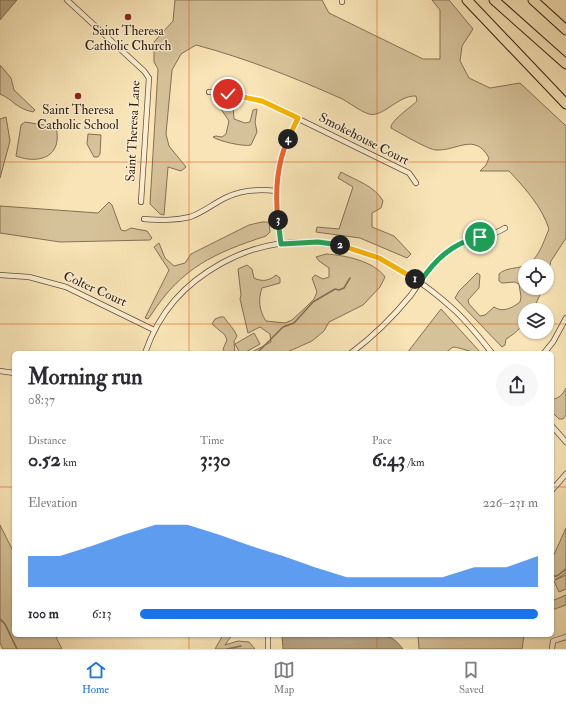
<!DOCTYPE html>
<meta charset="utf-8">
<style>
:root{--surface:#fff;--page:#f7f7f7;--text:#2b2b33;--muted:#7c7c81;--line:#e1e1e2;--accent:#1a73e8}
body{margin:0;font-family:"IM FELL Double Pica",serif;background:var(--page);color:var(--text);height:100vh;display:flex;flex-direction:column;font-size:15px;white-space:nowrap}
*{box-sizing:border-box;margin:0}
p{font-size:13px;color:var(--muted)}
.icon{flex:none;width:22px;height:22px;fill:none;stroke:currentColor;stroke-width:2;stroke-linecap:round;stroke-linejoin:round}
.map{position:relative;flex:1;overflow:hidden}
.details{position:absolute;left:12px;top:351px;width:542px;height:286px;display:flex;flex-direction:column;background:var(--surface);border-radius:6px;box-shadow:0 1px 3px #0004}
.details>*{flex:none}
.controls{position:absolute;left:518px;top:259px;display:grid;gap:8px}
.controls a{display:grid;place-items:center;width:36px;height:36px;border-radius:50%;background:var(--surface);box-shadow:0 1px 3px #0004;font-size:20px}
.pin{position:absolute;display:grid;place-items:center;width:34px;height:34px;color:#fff;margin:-17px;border:2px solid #fff;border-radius:50%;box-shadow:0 1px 4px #0007}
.km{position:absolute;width:20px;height:20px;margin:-10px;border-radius:50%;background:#222;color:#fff;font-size:11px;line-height:20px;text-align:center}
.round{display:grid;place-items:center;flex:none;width:42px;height:42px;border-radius:21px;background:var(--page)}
.head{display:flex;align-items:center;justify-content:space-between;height:68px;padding:0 16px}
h1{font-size:22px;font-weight:700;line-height:30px}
.stats{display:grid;grid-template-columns:repeat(3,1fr);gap:6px;height:68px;padding:4px 16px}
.stats div{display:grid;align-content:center}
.stats b{font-size:20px;font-weight:700}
.stats small{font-size:11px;font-weight:400}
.stats p{font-size:11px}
.chart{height:112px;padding:8px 16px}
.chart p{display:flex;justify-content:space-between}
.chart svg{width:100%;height:72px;margin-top:4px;fill:var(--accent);opacity:.7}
ul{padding:0 16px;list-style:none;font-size:13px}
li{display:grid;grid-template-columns:64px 48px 1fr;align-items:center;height:30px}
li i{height:10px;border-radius:5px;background:var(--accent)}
.dock{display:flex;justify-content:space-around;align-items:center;height:56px;border-top:1px solid var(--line);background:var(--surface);font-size:11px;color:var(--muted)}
.dock a{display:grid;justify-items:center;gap:2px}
.dock .active{color:var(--accent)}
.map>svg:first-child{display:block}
.green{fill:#d6c29a;stroke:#847056}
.water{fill:#b4a17f;stroke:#806d54}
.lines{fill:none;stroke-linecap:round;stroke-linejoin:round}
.stream{stroke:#806d54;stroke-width:1.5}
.minor-casing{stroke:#63503c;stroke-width:6}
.motorway-casing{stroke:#311e13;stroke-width:11}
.minor{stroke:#faedd0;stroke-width:4.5}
.motorway{stroke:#f8e4b6;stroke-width:9}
.split-1-casing{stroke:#fff;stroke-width:8}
.split-2-casing{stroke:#fff;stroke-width:8}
.split-3-casing{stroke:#fff;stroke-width:8}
.split-4-casing{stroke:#fff;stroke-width:8}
.split-5-casing{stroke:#fff;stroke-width:8}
.split-1{stroke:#22a559;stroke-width:5}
.split-2{stroke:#f5b400;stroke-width:5}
.split-3{stroke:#22a559;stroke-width:5}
.split-4{stroke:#f0652b;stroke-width:5}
.split-5{stroke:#f5b400;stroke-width:5}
.grid{fill:none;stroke:#df560c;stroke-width:1;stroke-opacity:0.55}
.poi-dot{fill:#8f2418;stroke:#faedd0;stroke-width:1.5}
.labels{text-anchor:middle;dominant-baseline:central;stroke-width:3;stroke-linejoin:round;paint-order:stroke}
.poi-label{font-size:13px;fill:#311e13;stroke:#faedd0}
.street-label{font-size:13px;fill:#311e13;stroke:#faedd0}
</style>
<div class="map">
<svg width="566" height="649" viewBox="0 0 566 649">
<rect width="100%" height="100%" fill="#f8e4b6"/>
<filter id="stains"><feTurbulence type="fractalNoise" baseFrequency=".005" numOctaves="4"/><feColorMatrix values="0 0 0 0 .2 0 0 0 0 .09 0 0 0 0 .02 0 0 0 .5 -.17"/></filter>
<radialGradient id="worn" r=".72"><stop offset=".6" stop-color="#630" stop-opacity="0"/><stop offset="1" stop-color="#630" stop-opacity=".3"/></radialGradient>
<path class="green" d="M175,0H322L329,13L423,59H440V10L432,0H449L473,29L462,46L460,61L469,78L490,88L520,83L566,126V238L551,261L547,276V266H525V288H543L533,310H525C525,325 519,331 506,339L505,345L502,347L455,298L459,291L477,273L480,275L479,288L468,300L469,304L480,316L485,315L494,307C503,313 512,308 520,302L521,297L519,284L515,282L502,283L499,281V274C506,268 512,269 520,267C538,263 542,245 549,229C542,207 525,188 509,171H480L486,165L489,158C475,132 457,151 436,150C429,150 400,133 391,128C390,121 411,107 417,101L416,96C398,95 383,118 369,114C359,111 349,102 340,98C293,77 245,58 196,45L181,54L172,70L166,134L169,146L186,167L181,171L168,167L164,215L160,214L150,204L158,69L154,62V42L173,21Z
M0,65L11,78L14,90L35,110L33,112C15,108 14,100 0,94Z
M228,101L233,104L234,119L245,123L250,122L253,110L257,109L255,122L257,132L251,145C244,147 218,141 213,137L216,136L222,137L226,134L229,121L219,106L222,102Z
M6,117L10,141L0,178V119Z
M25,122L56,127C63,156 40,165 16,156L21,125Z
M88,134L101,135L100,154L98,157H94L87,144Z
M341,172C355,180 375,186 383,201L381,208L372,213V227L394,236L411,254L407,258L360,238L316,232L317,227L339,229L353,187L338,178Z
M109,202L112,205L121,230L125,231L131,228L147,231L152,238L150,240L60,242L0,233V206L98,213Z
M262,222H269L270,232L266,236C214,253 181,268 151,315L148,319L145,318L169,270L154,247L159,243L165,258L174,266L185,263L191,254L249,225Z
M326,254C344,255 374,261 385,277L380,287L363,305L329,322L324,331L312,341L285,353H250L271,342L270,334L260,327L248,333L240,299L241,295L238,269L247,265L252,269L254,278C262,282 269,281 276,275L280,278V283L262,288C258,299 259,311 266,321L285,323L292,320L305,308L314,299L317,292L312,278L315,275L323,279L329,277V268L319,261L316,257Z
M441,309L481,353C471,353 463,348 453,347L445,353H407Z
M220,317H224C228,324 234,328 237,336L234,341L235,353H225L223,349L227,340L225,335L212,324L215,319Z
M254,333L260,344L244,353H240L235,344Z
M566,388V415L563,419H559L552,412V399C559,399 563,394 566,388Z
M0,525L14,553V635H55L62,649H3L0,643Z
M566,528V573L555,580L566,575V589L559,592L554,581L552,582V559Z
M566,595V605L552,610V601Z
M223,635H232L225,645L238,641L249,642L255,649H215Z
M418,635H524L522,649H419Z"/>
<path class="water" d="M0,0H17L0,20Z
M282,635C313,635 360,631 389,637C395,639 399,644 403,649H283Z"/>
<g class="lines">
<path class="stream" d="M257,353L283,327L294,323L313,302L335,289L339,290L344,288L350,278
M552,576H557L566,569
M0,619L5,624L17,649
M227,649L241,646"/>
<g class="minor-casing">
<path id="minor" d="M67,0L144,71L149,78L141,202
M342,0V2
M209,92L228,93L262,101L409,173L416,183
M144,219C159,220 174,221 190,217C202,213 213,204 225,198C241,190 259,189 276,191
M281,244C276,215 274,186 282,158C285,144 292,131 298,118
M0,275L29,277L66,287L154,330
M145,353C159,312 184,284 222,263C303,219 387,249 452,308C467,321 479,337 492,353
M351,353C374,336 393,317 411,295C421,281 430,265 444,254C462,239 486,240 505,228
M544,353L553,342L566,318
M0,371L14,373
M552,426L566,442
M552,490L566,474
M268,635V649
M552,649L553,641L566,637"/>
</g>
<g class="motorway-casing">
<path id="motorway" d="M467,0L566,104
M494,0L566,64
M533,0L566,30"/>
</g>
<use href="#minor" class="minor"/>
<use href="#motorway" class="motorway"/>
</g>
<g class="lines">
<g class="split-1-casing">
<path id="split-1" d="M415,279L420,282C435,260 452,243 480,237"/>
</g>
<g class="split-2-casing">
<path id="split-2" d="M340,245L379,258L415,279"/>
</g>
<g class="split-3-casing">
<path id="split-3" d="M278,220L281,244L318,242L340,245"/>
</g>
<g class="split-4-casing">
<path id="split-4" d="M278,220C275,193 277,164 288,139"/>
</g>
<g class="split-5-casing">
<path id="split-5" d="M228,94L262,101L298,118L288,139"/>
</g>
<use href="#split-1" class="split-1"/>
<use href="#split-2" class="split-2"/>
<use href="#split-3" class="split-3"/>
<use href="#split-4" class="split-4"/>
<use href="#split-5" class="split-5"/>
</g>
<path class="grid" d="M189,0V353M377,0V353M0,162H566M0,324H525M547,324H566M0,487H14M552,487H566M189,635V649M377,635V649"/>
<g class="poi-dot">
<circle cx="128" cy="17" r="4"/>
<circle cx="78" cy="96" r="4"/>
</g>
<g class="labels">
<g class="poi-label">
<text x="128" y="31">Saint Theresa<tspan x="128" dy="15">Catholic Church</tspan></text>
<text x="78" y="110">Saint Theresa<tspan x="78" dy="15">Catholic School</tspan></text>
</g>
<g class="street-label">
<text transform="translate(133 131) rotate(-87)">Saint Theresa Lane</text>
<text transform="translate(364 139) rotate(27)">Smokehouse Court</text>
<text transform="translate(95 289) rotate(24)">Colter Court</text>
</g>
</g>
<rect width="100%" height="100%" filter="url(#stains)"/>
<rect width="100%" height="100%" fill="url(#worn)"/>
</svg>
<div class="controls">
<a><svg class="icon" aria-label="locate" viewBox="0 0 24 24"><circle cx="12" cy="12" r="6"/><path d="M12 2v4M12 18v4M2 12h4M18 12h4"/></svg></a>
<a><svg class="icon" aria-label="layers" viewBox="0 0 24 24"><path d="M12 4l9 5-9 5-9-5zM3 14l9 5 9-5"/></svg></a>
</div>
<div class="pin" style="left:480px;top:237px;background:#1e9e55"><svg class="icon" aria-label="arrive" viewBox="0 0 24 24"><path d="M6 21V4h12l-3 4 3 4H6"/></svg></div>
<div class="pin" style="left:228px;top:94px;background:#d93025"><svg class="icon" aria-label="check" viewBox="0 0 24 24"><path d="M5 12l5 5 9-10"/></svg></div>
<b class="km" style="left:415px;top:279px">1</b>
<b class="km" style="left:340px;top:245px">2</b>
<b class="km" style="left:278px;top:220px">3</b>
<b class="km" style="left:288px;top:139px">4</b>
<section class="details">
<div class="head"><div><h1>Morning run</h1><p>08:37</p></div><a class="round"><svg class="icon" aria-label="share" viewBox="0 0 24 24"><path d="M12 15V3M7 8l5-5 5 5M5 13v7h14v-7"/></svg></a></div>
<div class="stats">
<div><p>Distance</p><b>0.52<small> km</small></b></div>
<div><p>Time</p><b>3:30</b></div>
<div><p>Pace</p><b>6:43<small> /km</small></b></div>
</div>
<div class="chart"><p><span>Elevation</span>226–231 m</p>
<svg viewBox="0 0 160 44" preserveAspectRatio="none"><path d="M0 44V25L10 25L20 19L30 12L40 6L50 6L60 12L70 19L80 25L90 32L100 38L110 38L120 38L130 38L140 32L150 32L160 25V44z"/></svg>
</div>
<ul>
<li><b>100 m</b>6:13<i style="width:100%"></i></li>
</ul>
</section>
</div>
<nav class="dock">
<a class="active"><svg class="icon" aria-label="home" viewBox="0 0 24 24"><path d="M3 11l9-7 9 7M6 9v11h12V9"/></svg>Home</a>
<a><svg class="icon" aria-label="map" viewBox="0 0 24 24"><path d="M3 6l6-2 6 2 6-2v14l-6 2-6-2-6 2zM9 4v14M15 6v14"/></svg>Map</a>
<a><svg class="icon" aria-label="saved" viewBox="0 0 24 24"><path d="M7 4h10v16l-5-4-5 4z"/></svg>Saved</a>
</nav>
